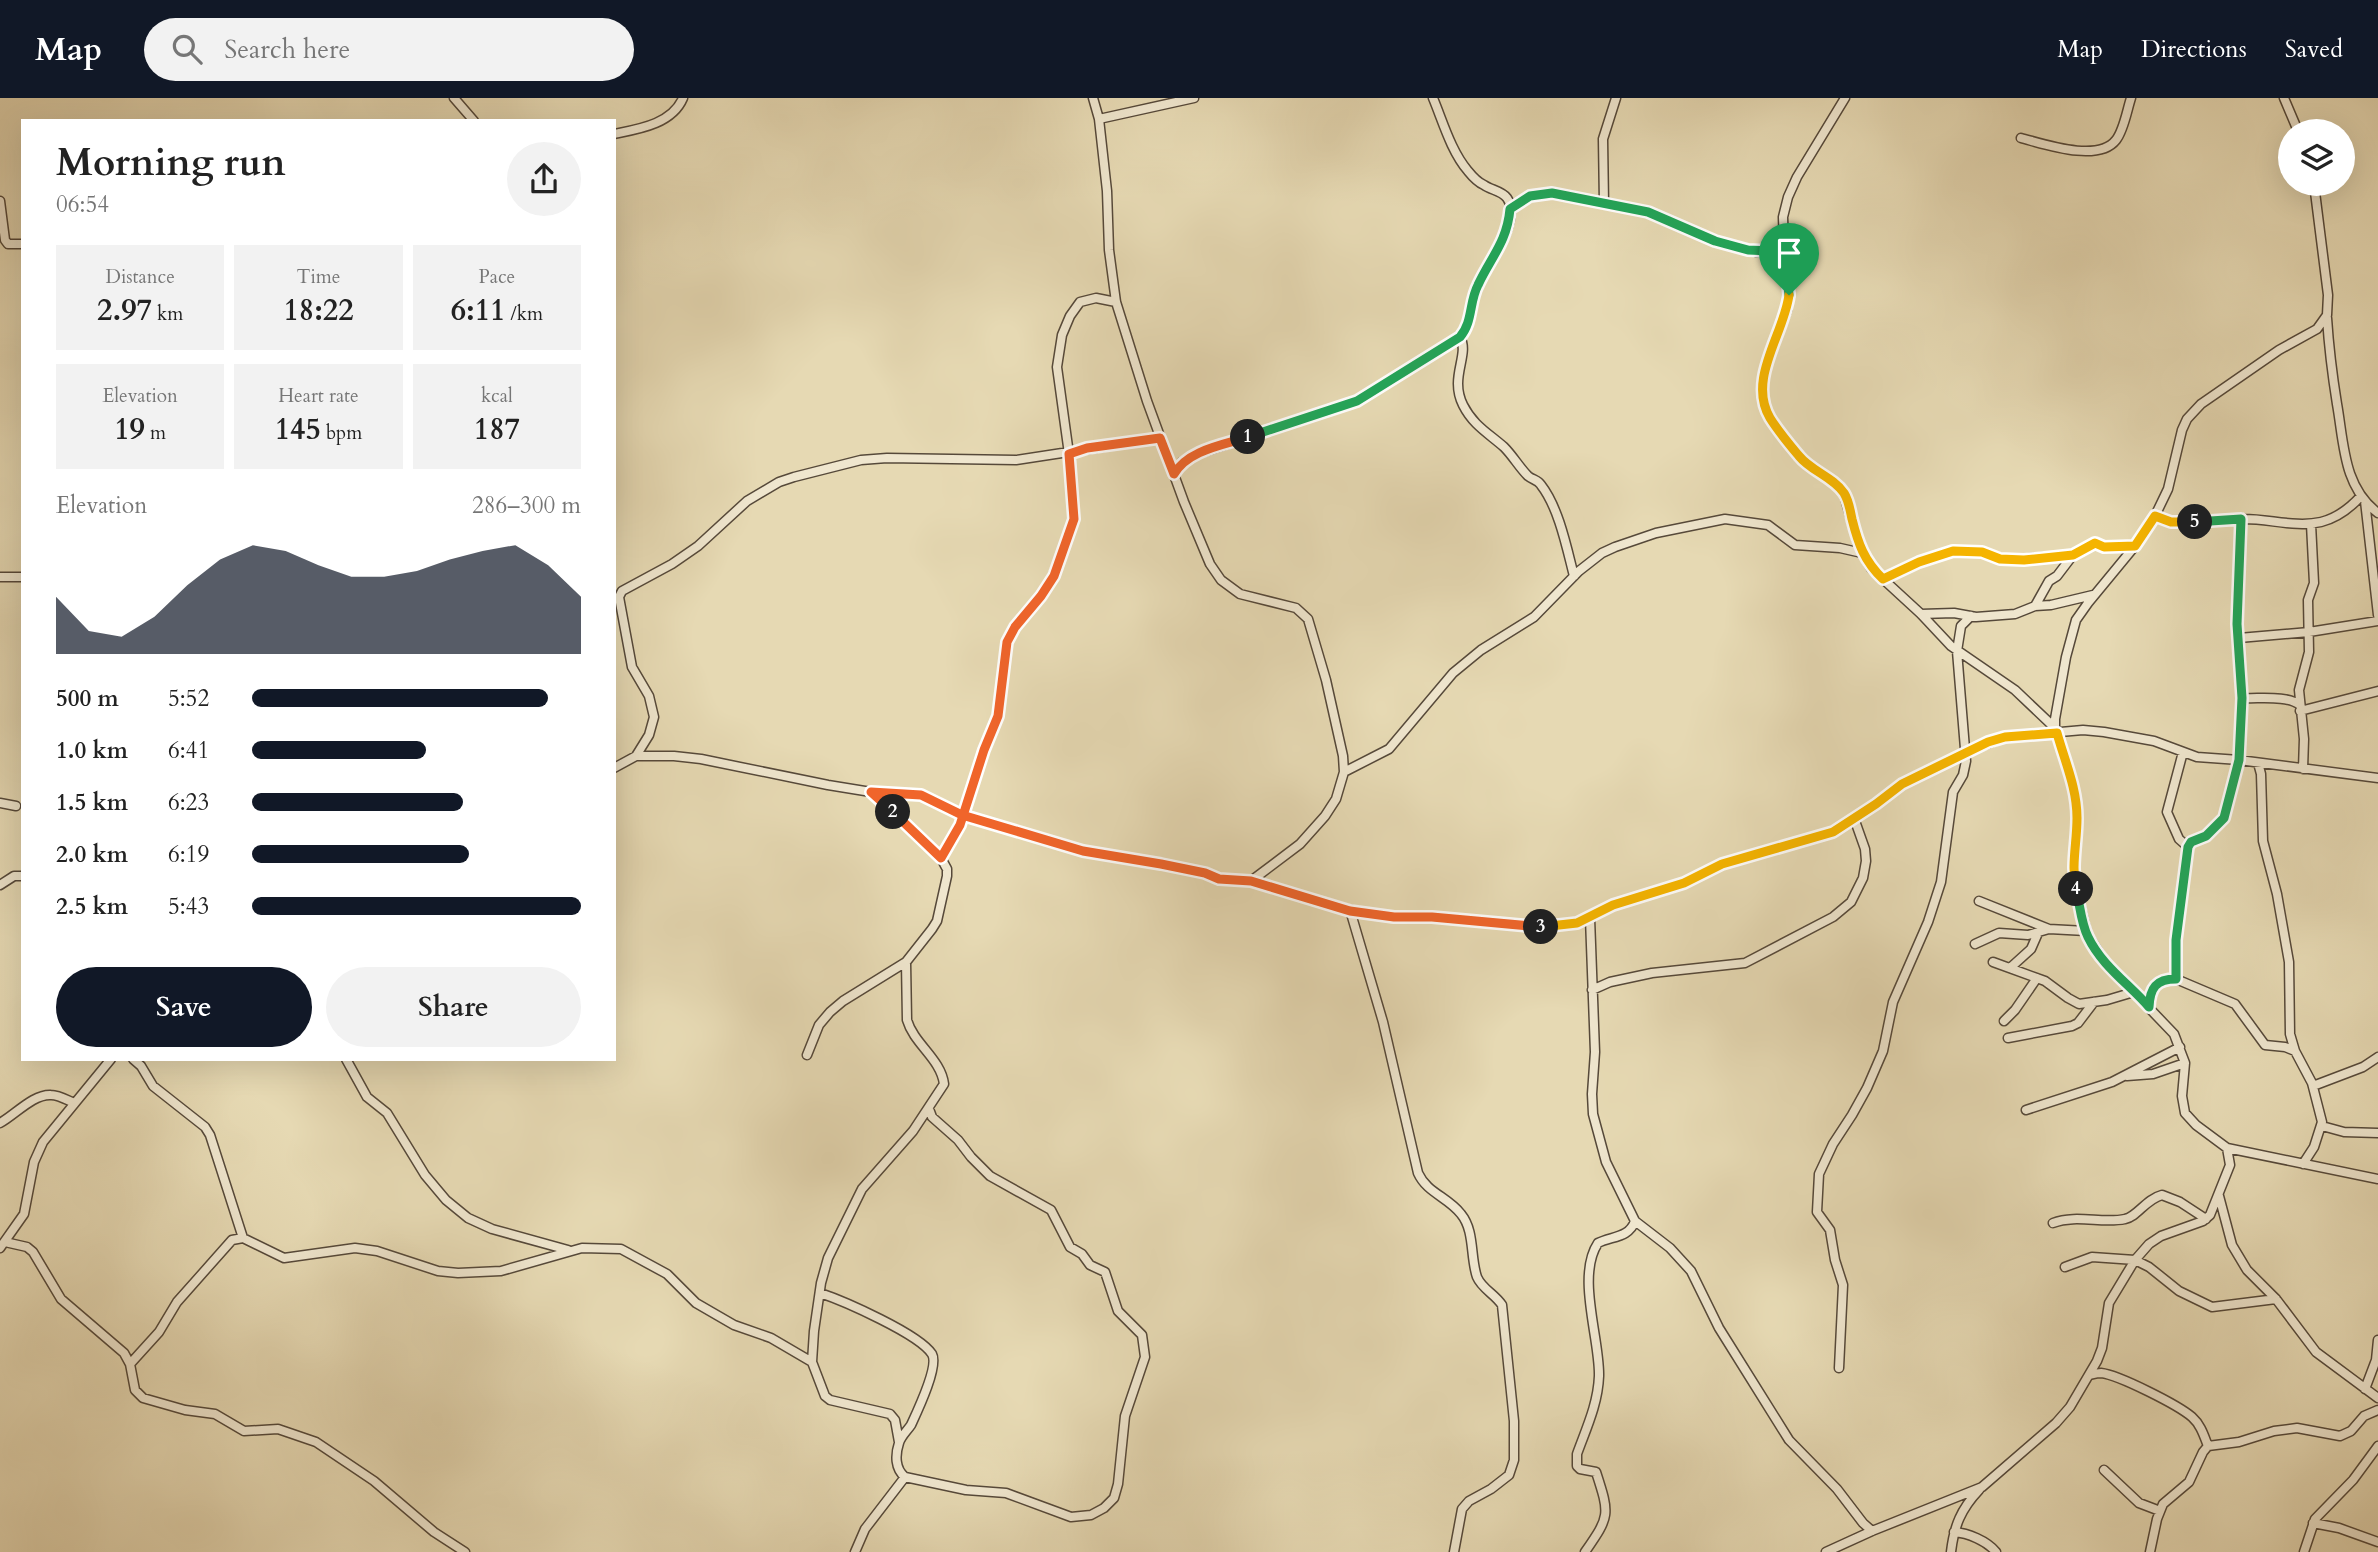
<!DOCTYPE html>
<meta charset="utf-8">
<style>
:root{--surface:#fff;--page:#f2f2f2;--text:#222;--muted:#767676;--accent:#111827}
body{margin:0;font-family:Cardo,serif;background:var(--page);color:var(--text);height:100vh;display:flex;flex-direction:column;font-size:26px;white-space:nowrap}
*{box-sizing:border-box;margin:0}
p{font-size:23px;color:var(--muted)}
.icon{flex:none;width:38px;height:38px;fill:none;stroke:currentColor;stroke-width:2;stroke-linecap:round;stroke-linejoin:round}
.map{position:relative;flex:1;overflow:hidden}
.details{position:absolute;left:21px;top:21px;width:595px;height:942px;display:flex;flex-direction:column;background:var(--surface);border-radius:0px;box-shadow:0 7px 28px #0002}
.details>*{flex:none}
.controls{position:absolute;left:2278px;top:21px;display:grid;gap:14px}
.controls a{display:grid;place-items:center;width:77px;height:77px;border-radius:50%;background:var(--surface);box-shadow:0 7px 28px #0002;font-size:35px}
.pin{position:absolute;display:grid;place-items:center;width:60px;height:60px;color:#fff;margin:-72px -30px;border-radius:50% 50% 50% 0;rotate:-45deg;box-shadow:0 0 7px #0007}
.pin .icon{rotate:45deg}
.km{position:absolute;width:35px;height:35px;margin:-18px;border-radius:50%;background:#222;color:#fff;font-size:19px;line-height:35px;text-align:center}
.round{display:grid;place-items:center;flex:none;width:74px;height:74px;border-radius:37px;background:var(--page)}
.headline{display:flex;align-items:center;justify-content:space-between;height:119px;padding:0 35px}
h1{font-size:38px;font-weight:700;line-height:52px}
.stats{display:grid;grid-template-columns:repeat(3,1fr);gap:10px;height:119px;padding:7px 35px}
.stats div{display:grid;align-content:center;border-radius:0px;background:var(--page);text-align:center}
.stats b{font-size:30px;font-weight:700}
.stats small{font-size:19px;font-weight:400}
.stats p{font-size:19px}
.chart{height:196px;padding:14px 35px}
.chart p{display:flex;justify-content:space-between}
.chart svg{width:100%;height:126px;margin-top:7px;fill:var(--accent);opacity:.7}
.button{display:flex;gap:14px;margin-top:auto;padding:14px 35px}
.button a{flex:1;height:80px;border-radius:42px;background:var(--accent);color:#fff;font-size:28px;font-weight:700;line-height:80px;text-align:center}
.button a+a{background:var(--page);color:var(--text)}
ul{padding:0 35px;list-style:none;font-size:23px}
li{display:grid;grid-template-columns:112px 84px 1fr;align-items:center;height:52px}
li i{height:18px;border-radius:9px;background:var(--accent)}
header{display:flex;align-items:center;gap:42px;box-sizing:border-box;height:98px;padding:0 35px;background:var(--accent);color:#fff}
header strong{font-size:33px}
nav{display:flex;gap:38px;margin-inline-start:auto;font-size:24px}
.search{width:490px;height:63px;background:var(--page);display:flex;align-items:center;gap:18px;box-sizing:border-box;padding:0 24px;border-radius:38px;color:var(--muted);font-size:26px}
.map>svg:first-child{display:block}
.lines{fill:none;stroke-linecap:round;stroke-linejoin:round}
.minor-casing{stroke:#56493a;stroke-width:11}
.minor{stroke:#efe6ce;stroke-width:8}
.split-1-casing{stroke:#fff;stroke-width:14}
.split-2-casing{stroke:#fff;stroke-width:14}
.split-3-casing{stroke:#fff;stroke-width:14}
.split-4-casing{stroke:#fff;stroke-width:14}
.split-5-casing{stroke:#fff;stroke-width:14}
.split-6-casing{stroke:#fff;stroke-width:14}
.split-1{stroke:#22a559;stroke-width:9}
.split-2{stroke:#f0652b;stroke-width:9}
.split-3{stroke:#f0652b;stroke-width:9}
.split-4{stroke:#f5b400;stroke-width:9}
.split-5{stroke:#22a559;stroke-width:9}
.split-6{stroke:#f5b400;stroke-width:9}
</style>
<header>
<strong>Map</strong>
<div class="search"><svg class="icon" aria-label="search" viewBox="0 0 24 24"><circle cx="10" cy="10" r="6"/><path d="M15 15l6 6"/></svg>Search here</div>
<nav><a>Map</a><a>Directions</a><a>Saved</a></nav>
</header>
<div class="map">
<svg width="2378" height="1454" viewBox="0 0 2378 1454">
<rect width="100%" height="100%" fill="#e6d9b3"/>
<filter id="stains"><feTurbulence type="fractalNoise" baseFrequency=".00286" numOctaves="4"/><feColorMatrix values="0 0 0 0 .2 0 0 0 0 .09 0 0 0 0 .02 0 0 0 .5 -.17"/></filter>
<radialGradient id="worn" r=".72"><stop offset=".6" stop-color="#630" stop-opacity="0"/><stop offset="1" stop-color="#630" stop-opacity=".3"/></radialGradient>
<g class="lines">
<g class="minor-casing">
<path id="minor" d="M454,0L474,23
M1093,0L1099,21L1107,93L1109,152L1116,204L1147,303L1184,404L1210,466L1221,482L1240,496L1296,510L1308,521L1326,582L1343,658L1344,674L1336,701L1325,718L1300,746L1251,783
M1845,0L1797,79L1788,99L1783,119L1785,175L1789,197L1787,212L1765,272L1762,285L1764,307L1771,322L1801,361L1838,388L1844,396L1859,449L1871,470L1921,516L1951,548L2015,592L2055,630
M2284,0L2298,33
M1099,21L1194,0
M614,36C639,31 672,26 683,0
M2021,40C2044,46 2098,65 2116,42C2124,32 2127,12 2131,0
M0,103L5,142L8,146H23
M1604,106L1603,41L1616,0
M1510,111L1530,98L1552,95L1648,114L1715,143L1756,154L1771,153L1784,145
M2327,220C2329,251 2332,275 2337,306C2344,345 2343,389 2378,415
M1460,239C1470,257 1449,279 1463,307C1473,327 1488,335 1504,349C1513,358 1519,369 1528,378C1533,382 1538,382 1541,387C1559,410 1567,451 1574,478
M1174,376L1182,364L1200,355L1357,303L1460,239C1474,223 1470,202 1479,184C1489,166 1522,121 1507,100C1502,93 1491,92 1484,87C1477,84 1472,78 1468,73C1451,53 1443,24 1433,0
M2365,403L2378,517
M2155,418C2182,430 2212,421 2241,421C2267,420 2295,430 2321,424C2337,420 2351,409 2361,398
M0,479H23
M1883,481L1919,464L1953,453L1982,454L2006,462L2073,457
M2035,508L2049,483L2057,478L2073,457L2095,445L2104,449L2135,448
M1921,516L1954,515L1976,519L2015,516L2035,508L2051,507L2093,497
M2239,540L2309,534L2378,523
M2243,600C2259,601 2287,597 2300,607
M2300,613L2378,593
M2183,654L2167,714L2179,741L2188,749
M636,658L649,637L654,619L649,598L632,569L619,499L622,493L672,466L698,448L747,403L779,384L794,379L861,362L887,360L1016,362L1160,340
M2258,665L2261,676L2263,743L2277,796L2289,864L2290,936L2295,953L2312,985L2322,1024L2314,1049L2303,1066
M614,670L636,658H674L701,661L828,687L871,694L921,697L962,717L1083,753L1161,766L1205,775L1219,781L1251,783L1350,812L1394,819H1432L1538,829L1577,825L1613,807L1683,785L1722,766L1833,734L1876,706L1902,686L1973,651L2005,639L2083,632L2104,634L2154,643L2197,659L2239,662L2378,680
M2303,671L2304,641L2299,592L2309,554L2308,502L2314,485L2311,426
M1344,674L1389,651L1453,575L1481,552L1534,519L1579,473L1602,455L1615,449L1656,435L1725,421L1768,427L1795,447L1840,450L1862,455
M0,705L16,708
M941,760L960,727L984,651L998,618L1007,544L1015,529L1041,498L1053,478L1074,421L1069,356L1057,269L1062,237L1070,218L1080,204L1096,200L1116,204
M0,787L14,778H23
M1979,803L2049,831L2086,833
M1350,812L1383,924L1418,1075C1427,1095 1448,1099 1461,1116C1475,1133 1470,1159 1477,1179C1482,1191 1495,1196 1502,1207L1514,1323V1362L1509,1377L1491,1391L1469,1403L1462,1411L1454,1454
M1590,820L1595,954L1592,996L1593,1016L1606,1064L1635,1123L1670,1150L1691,1173L1719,1230L1789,1342L1837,1391L1863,1425L1872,1433
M1975,846L1999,835L2028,837L2049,831
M1993,864L2045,883L2068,900L2079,906L2107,902L2134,894
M2010,870L2031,851L2038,835
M2176,881V842L2188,749L2194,742L2205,738L2224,720L2239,662L2243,600L2237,526L2241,420
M1592,892L1610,884L1652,875L1745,865L1833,819L1851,804L1863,780L1866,763L1865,751L1854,720
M2149,909C2150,890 2156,882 2176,881L2235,906L2265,947L2285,949L2295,953
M2004,923L2015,912L2037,880
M2008,940L2072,928L2078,925L2094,904
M807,957L819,927L830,914L843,903L906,864L932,831L937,823L947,778V771L941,760L871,694
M133,961L141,968L153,988L205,1029L210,1037L243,1140L284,1160L355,1150L377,1153L438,1173L458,1175L501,1173L582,1150L621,1151L667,1176L696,1205L734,1227L771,1240L812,1264L825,1298L830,1302L890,1316L895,1322L899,1344
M346,961L367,999L387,1015L425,1077L446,1102L468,1120L492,1131L568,1152
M2127,978L2153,976L2185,965
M2313,988L2363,969L2378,959
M2026,1012L2112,984L2180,949
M0,1025C15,1017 33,996 51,997C59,997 67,1002 74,1005
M2322,1028L2344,1034L2378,1035
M2227,1050L2378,1081
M2219,1098L2232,1147L2247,1172L2276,1201L2316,1254L2378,1300
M2053,1125C2076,1116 2103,1126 2125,1121C2137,1119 2146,1101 2162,1097L2180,1104L2206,1121
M5,1144L27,1149L33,1154L61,1201L124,1255L130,1266L135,1292L143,1300L185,1312L215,1316L244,1333L278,1331L316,1344L374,1383L434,1434L465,1454
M0,1150L24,1116L34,1064L43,1044L111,961
M2065,1169L2092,1159L2135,1162L2149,1169L2179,1193L2212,1209L2276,1201
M820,1195C844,1203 919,1236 932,1256C939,1268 917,1314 911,1327C907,1333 901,1338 899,1345C895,1357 895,1371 905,1379L966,1392L1006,1395L1071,1419L1091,1417L1104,1410L1114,1400L1118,1386L1125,1318L1145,1259L1142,1237L1118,1213L1105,1174L1090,1167L1082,1156L1070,1149L1051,1112L990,1078L971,1059L958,1042L932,1019L929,1011
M812,1264L814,1233L821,1185L828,1160L862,1091L913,1033L944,986C941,961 914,946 907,922L906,864
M130,1266L159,1234L177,1204L232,1142L243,1140
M1839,1270L1843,1187L1835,1162L1830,1132L1817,1114L1819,1076L1833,1046L1852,1017L1867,990L1883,953L1893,904L1928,824L1941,784L1953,694L1963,677L1966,663L1957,553L1961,528L1971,518
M2090,1277C2094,1276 2097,1275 2101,1275C2119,1277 2178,1307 2192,1319C2201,1327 2204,1338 2208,1348
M2365,1291L2376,1262L2378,1242
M2104,1372L2139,1405L2160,1413
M2313,1425L2339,1430L2378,1444
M1954,1434C1968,1435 1987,1443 1996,1454
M855,1454L865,1431L905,1379
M1585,1454C1610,1418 1610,1417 1596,1374L1580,1371L1577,1368V1356C1586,1331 1598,1306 1599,1278C1600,1241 1576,1178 1598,1145C1612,1138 1629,1140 1635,1123
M1826,1454L1872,1433L1982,1389L2056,1325L2070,1309L2097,1263L2102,1250L2109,1205L2135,1162L2149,1146L2161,1138L2203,1123L2210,1117L2230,1067L2227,1050L2196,1027L2185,1015L2182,998L2185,965L2174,936L2105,864L2087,836L2073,777L2077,720L2075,698L2067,665L2055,630V621L2066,559L2076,522L2088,505L2135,448L2155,418L2168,391L2182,332L2187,321L2201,306L2279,252L2317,231L2327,217L2328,197L2314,86
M1951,1454C1954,1428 1961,1411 1979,1392
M2150,1454L2157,1421L2163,1406L2189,1384L2203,1354L2208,1348L2239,1344L2274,1333L2297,1330L2340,1338L2351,1333L2364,1318L2378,1312
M2304,1454L2315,1421L2353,1382L2378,1348"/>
</g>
<use href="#minor" class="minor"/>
</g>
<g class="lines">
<g class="split-1-casing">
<path id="split-1" d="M1248,339L1357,303L1460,239C1473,224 1469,204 1478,187C1491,159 1507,144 1510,111L1530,98L1552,95L1648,114L1715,143L1748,152L1771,153L1784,145L1789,197"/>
</g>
<g class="split-2-casing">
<path id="split-2" d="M893,714L941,760L960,727L984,652L998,618L1007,544L1015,529L1041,498L1054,478L1074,421L1069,356L1087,350L1160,340L1174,376C1188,352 1223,347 1248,339"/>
</g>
<g class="split-3-casing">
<path id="split-3" d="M893,714L871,694L921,697L962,717L1083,753L1161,766L1205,775L1219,781L1251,783L1350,813L1394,819H1432L1541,829"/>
</g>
<g class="split-4-casing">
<path id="split-4" d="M1541,829L1577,825L1613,807L1684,785L1722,766L1833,734L1876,706L1902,686L1988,644L2005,639L2057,635C2065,664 2077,690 2077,720C2077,745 2071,767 2076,791"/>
</g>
<g class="split-5-casing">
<path id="split-5" d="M2076,791C2080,807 2081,825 2088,839C2102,868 2129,886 2149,909C2150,890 2156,881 2176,881V842L2188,749L2191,744L2206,738L2224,720L2239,662L2242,600L2237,526L2241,421L2195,424"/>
</g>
<g class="split-6-casing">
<path id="split-6" d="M1789,197C1784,236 1747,281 1770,320C1778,333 1789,346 1799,358C1811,373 1833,379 1844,395C1849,403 1850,412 1852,421C1858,445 1864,463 1883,481L1919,464L1953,453L1982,454L2000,461L2024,462L2073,457L2095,445L2104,449L2135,448L2155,418L2171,424H2195"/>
</g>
<use href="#split-1" class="split-1"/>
<use href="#split-2" class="split-2"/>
<use href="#split-3" class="split-3"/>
<use href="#split-4" class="split-4"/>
<use href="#split-5" class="split-5"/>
<use href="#split-6" class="split-6"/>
</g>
<rect width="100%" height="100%" filter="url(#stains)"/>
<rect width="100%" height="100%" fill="url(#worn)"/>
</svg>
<div class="controls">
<a><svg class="icon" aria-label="layers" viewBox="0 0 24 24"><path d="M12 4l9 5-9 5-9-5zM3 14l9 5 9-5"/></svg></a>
</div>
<div class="pin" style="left:1789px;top:197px;background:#1e9e55"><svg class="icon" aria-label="arrive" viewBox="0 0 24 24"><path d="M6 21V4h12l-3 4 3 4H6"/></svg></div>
<b class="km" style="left:1248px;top:339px">1</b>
<b class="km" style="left:893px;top:714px">2</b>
<b class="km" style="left:1541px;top:829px">3</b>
<b class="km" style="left:2076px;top:791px">4</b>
<b class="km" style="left:2195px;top:424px">5</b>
<section class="details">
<div class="headline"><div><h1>Morning run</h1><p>06:54</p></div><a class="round"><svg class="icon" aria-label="share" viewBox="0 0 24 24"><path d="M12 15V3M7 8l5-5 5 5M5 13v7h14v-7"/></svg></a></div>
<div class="stats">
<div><p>Distance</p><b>2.97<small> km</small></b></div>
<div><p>Time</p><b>18:22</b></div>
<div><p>Pace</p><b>6:11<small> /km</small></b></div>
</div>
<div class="stats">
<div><p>Elevation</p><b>19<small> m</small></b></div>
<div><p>Heart rate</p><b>145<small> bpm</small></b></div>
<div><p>kcal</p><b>187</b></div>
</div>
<div class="chart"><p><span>Elevation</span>286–300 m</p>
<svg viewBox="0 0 160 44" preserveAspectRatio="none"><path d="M0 44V24L10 36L20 38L30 31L40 20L50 11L60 6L70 8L80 13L90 17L100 17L110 15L120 11L130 8L140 6L150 13L160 24V44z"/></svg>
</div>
<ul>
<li><b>500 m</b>5:52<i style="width:90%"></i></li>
<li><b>1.0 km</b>6:41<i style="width:53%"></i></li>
<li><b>1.5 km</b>6:23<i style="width:64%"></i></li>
<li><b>2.0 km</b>6:19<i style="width:66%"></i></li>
<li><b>2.5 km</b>5:43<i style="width:100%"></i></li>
</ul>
<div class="button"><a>Save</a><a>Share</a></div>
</section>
</div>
